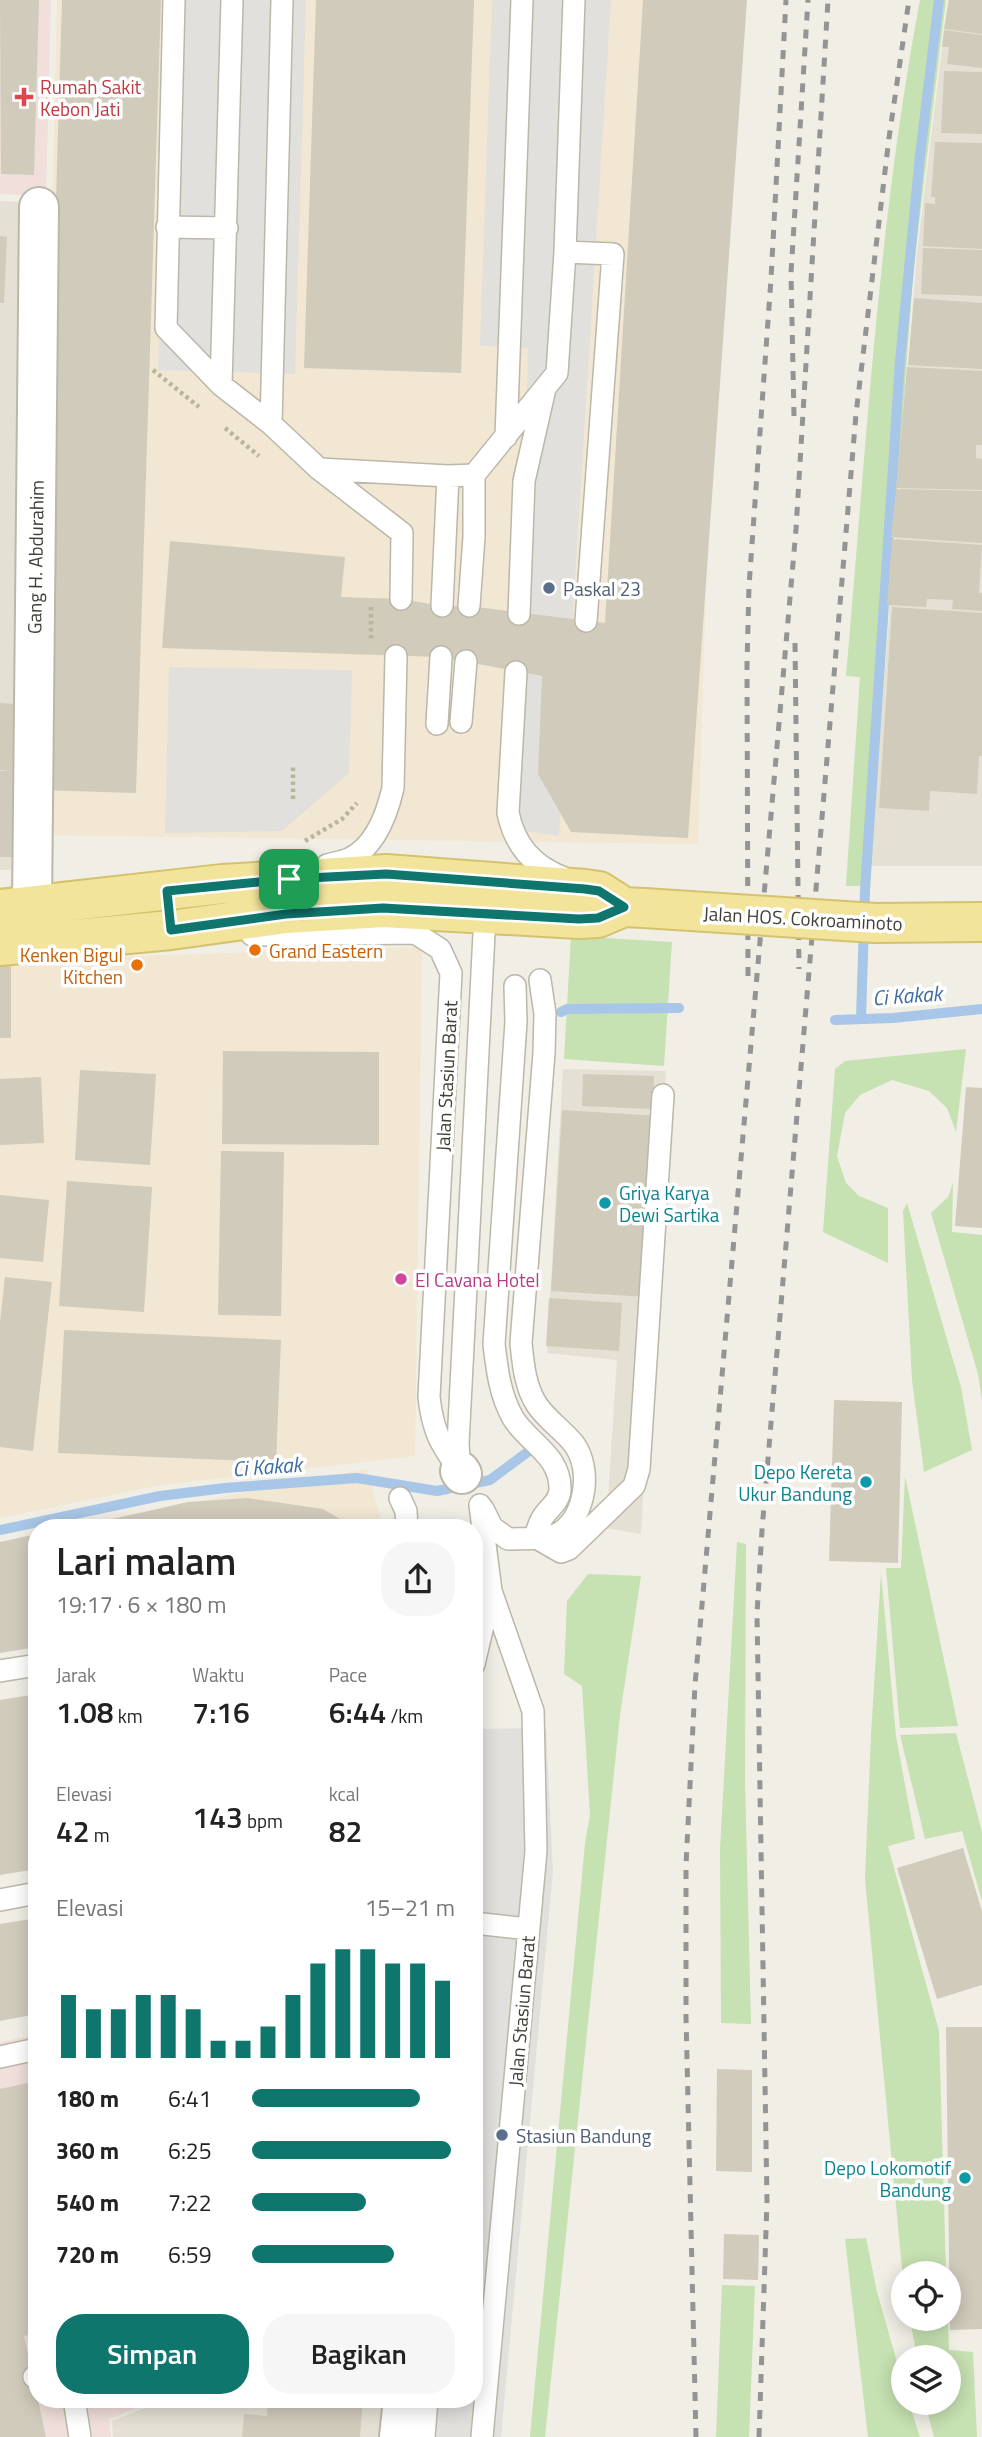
<!DOCTYPE html>
<html lang="id">
<meta charset="utf-8">
<style>
:root{--surface:#fff;--page:#f6f6f6;--text:#222;--muted:#767676;--accent:#0f766e}
body{margin:0;font-family:"Titillium Web",sans-serif;background:var(--page);color:var(--text);height:100vh;display:flex;flex-direction:column;font-size:26px;white-space:nowrap}
*{box-sizing:border-box;margin:0}
p{font-size:23px;color:var(--muted)}
.icon{flex:none;width:38px;height:38px;fill:none;stroke:currentColor;stroke-width:2;stroke-linecap:round;stroke-linejoin:round}
.map{position:relative;flex:1;overflow:hidden}
.details{position:absolute;left:28px;top:1519px;width:455px;height:889px;display:flex;flex-direction:column;background:var(--surface);border-radius:28px;box-shadow:0 4px 18px #0003}
.details>*{flex:none}
.buttons{position:absolute;left:891px;top:2261px;display:grid;gap:14px}
.buttons a{display:grid;place-items:center;width:70px;height:70px;border-radius:50%;background:var(--surface);box-shadow:0 4px 18px #0003;font-size:35px}
.pin{position:absolute;display:grid;place-items:center;width:60px;height:60px;color:#fff;margin:-30px;border-radius:14px;box-shadow:0 4px 10px #0006}
.round{display:grid;place-items:center;flex:none;width:74px;height:74px;border-radius:28px;background:var(--page)}
.overview{display:flex;align-items:center;justify-content:space-between;height:119px;padding:0 28px}
h1{font-size:38px;font-weight:600;line-height:52px}
.figures{display:grid;grid-template-columns:repeat(3,1fr);gap:10px;height:119px;padding:7px 28px}
.figures div{display:grid;align-content:center}
.figures b{font-size:30px;font-weight:600}
.figures small{font-size:19px;font-weight:400}
.figures p{font-size:19px}
.chart{height:196px;padding:14px 28px}
.chart p{display:flex;justify-content:space-between}
.chart svg{width:100%;height:126px;margin-top:7px;stroke:var(--accent);stroke-width:6}
.cta{display:flex;gap:14px;margin-top:auto;padding:14px 28px}
.cta a{flex:1;height:80px;border-radius:28px;background:var(--accent);color:#fff;font-size:28px;font-weight:600;line-height:80px;text-align:center}
.cta a+a{background:var(--page);color:var(--text)}
ul{padding:0 28px;list-style:none;font-size:23px}
li{display:grid;grid-template-columns:112px 84px 1fr;align-items:center;height:52px}
li i{height:18px;border-radius:9px;background:var(--accent)}
.map>svg:first-child{display:block}
.residential{fill:#e4e1d4}
.commercial{fill:#f1e7d2}
.medical{fill:#f0dfda}
.green{fill:#c6e1b2}
.parking{fill:#e2e0dd}
.lines{fill:none;stroke-linecap:round;stroke-linejoin:round}
.stream{stroke:#a8c6e7;stroke-width:10}
.building{fill:#d1cbbc}
.service-casing{stroke:#bbb7a9;stroke-width:24}
.minor-casing{stroke:#bbb7a9;stroke-width:42}
.primary-casing{stroke:#d5c26e;stroke-width:42}
.path{stroke:#bbb39c;stroke-width:4.5;stroke-dasharray:3.5 3.5;stroke-linecap:butt}
.service{stroke:#fff;stroke-width:21}
.minor{stroke:#fff;stroke-width:38}
.primary{stroke:#f3e49c;stroke-width:38}
.rail{stroke:#949494;stroke-width:5;stroke-dasharray:9 9;stroke-linecap:butt}
.primary-bridge-casing{stroke:#d5c26e;stroke-width:42;stroke-linecap:butt}
.primary-bridge{stroke:#f3e49c;stroke-width:38}
.route-casing{stroke:#fff;stroke-width:14}
.route{stroke:#0f766e;stroke-width:9}
.health-dot{fill:#e0444e;stroke:#fff;stroke-width:2.5}
.service-dot{fill:#5c6f8a;stroke:#fff;stroke-width:2.5}
.food-dot{fill:#e8710a;stroke:#fff;stroke-width:2.5}
.culture-dot{fill:#0f9aa8;stroke:#fff;stroke-width:2.5}
.hotel-dot{fill:#d1479c;stroke:#fff;stroke-width:2.5}
.labels{text-anchor:middle;dominant-baseline:central;stroke-width:7;stroke-linejoin:round;paint-order:stroke}
.health-label{font-size:19px;fill:#be3a42;stroke:#fff;text-anchor:start}
.street-label{font-size:19px;fill:#423f36;stroke:#fff}
.service-label{font-size:19px;fill:#4e5e75;stroke:#fff;text-anchor:start}
.food-label{font-size:19px;fill:#c56008;stroke:#fff;text-anchor:start}
.culture-label{font-size:19px;fill:#0d838f;stroke:#fff;text-anchor:end}
.hotel-label{font-size:19px;fill:#b23c85;stroke:#fff;text-anchor:start}
.water-label{font-size:21px;font-style:italic;fill:#3b6ba2;stroke:#fff}
</style>
<div class="map">
<svg width="982" height="2437" viewBox="0 0 982 2437">
<rect width="100%" height="100%" fill="#f0eee5"/>
<path class="residential" d="M948,0H982V866H870L917,252Z
M0,201L23,202L28,869L0,870Z
M563,1069L666,1071L641,1534L606,1528L617,1360L547,1353Z
M167,2399H398L394,2437H113L112,2421Z"/>
<path class="commercial" d="M57,0H738L712,387L698,844L38,835Z
M422,947L415,1456L161,1485L0,1518V964L43,959Z
M367,1469L383,1528H62Z"/>
<path class="medical" d="M0,0H51L46,196L0,194Z
M37,2035V2399H160L109,2419L111,2437H0V2042Z"/>
<path class="green" d="M920,0H946L914,264L868,886H846L860,677L846,676C866,450 878,223 920,0Z
M571,936L672,942L664,1066L564,1059Z
M966,1049L956,1132L947,1108L929,1091L892,1080L860,1095L845,1113L837,1156L846,1183L859,1196L888,1208V1263L823,1232L835,1069L845,1061Z
M953,1183L952,1232L982,1235V1400L978,1374L931,1213L948,1197Z
M907,1203L961,1387L972,1450L924,1472L912,1380L903,1211Z
M905,1476L958,1726L900,1728L886,1568H901Z
M737,1542L746,1544L745,1780L751,2024L721,2023L720,1850Z
M881,1573L896,1736L915,1839L888,1846L939,2031L946,2273H903V2279L865,1879L871,1735Z
M588,1574L641,1576L620,1715L545,2437H530L585,1843L590,1815L582,1686L564,1674L567,1601Z
M956,1733L982,1832V1901L962,1831L925,1839L900,1735Z
M866,2238L877,2292L903,2383V2403H909L920,2437H868L845,2239Z
M722,2285L755,2286L749,2437H716Z
M910,2319H948L949,2350L973,2352L977,2437H934L925,2403H948V2357H917Z"/>
<path class="parking" d="M170,0H306L295,374L158,370Z
M492,0H611L559,836L519,830L528,348L480,346Z
M169,667L352,670L349,773L282,831L165,833Z
M546,1728L553,1871L501,2437H404L407,2399H474V1729Z"/>
<g class="lines">
<path class="stream" d="M561,1012L567,1009L679,1008
M861,1019L865,890L900,361L920,155L939,0
M835,1020L893,1018L982,1009
M0,1530L160,1496L225,1488L357,1478L437,1491L490,1480L529,1451"/>
</g>
<path class="building" d="M0,0H39L34,175L1,174Z
M62,0H161L136,793L38,790Z
M316,0H474L461,373L304,368Z
M643,0H747L688,838L571,832L538,774L542,676L441,657L162,648L170,541L345,557L341,597L401,599L442,606H469L605,623Z
M949,0H982V34L944,29Z
M944,30L982,35V68L947,64L949,47H942Z
M944,71L982,72V134L941,133Z
M935,142L982,143V249L923,246L925,203L935,204V197H931Z
M0,236L7,237L4,303H0Z
M923,248L982,250V296L921,294Z
M914,298L982,303V369L908,365Z
M907,367L982,371V445H976V458L982,459V490L896,488Z
M896,489L982,491V543L891,537Z
M892,539L982,545L979,593H982V611L952,609L953,600L927,599L926,607L887,605Z
M892,607L982,613V756H979L977,794L930,791L929,811L879,808Z
M0,703L33,705L31,857H0V771L11,770H0Z
M0,960H11V1038H0Z
M223,1051L379,1052V1145L222,1144Z
M80,1070L156,1074L150,1165L75,1160Z
M583,1074L654,1076L653,1109L582,1106Z
M41,1077L44,1143L0,1145V1079Z
M966,1087L982,1088V1228L955,1226Z
M562,1110L659,1116L647,1297L551,1291Z
M221,1151L284,1152L281,1316L218,1315Z
M67,1181L152,1187L144,1312L59,1306Z
M0,1195L49,1200L43,1262L0,1258Z
M5,1277L52,1282L33,1451L0,1447V1322Z
M549,1298L622,1303L619,1351L546,1346Z
M64,1330L281,1340L276,1462L58,1453Z
M834,1400L902,1402L898,1563L829,1561Z
M248,1498L323,1509L355,1528H73L188,1502Z
M37,1534V1647L0,1653V1542Z
M37,1694V1869L0,1875V1700Z
M963,1848L982,1911V1985L937,1999L897,1868Z
M37,1918V2014L0,2021V1924Z
M946,2027H982V2329L950,2330Z
M717,2069L752,2070V2172L716,2171Z
M37,2081V2333L24,2336L46,2437H0V2089Z
M724,2234L759,2235L758,2280L723,2279Z
M268,2399H363L360,2437H242L244,2414L267,2416Z"/>
<g class="lines">
<g class="service-casing">
<path id="service" d="M174,0L166,328L221,385L271,424L319,469L402,533L401,599
M167,227L227,228
M565,252L613,254L586,621
M221,385L232,0
M271,424L282,0
M506,437L522,0
M319,469L448,476L474,475L557,373L565,252L574,0
M442,606L448,476
M469,606L474,537V475
M519,614L524,481L544,393
M516,672L508,813C515,846 533,866 564,878
M461,722L466,661
M437,724L441,657
M327,865C334,863 342,862 349,859C375,847 387,814 393,788L396,656
M252,935L415,933L440,949L451,973L429,1397C433,1432 440,1443 460,1471
M515,986L516,1022L494,1344C497,1370 500,1395 513,1418C528,1443 561,1455 560,1490C559,1503 549,1507 543,1517C539,1523 537,1530 535,1537
M460,1471L458,1444L485,914
M400,1498L406,1511L407,1528
M480,1505L491,1591L533,1711L536,1851L482,2437
M483,1509L492,1527L508,1539C523,1538 547,1541 561,1532C586,1514 592,1469 574,1444C563,1430 547,1420 537,1405C525,1387 523,1363 521,1343L544,1053L545,1014L540,980
M535,1537L561,1552L569,1549L634,1486L639,1469L663,1095
M474,1664L491,1591
M0,1671L37,1665
M0,1900L37,1893
M474,1923L528,1929
M0,2057L37,2049
M34,2377L37,2376
M74,2399L80,2437
M424,2437L427,2399"/>
</g>
<g class="minor-casing">
<path id="minor" d="M32,906L39,207
M460,1471L462,1474
M399,2437L403,2399"/>
</g>
<g class="primary-casing">
<path id="primary" d="M0,909L222,884L386,874L585,889L599,891L624,907
M875,923L982,922
M0,946L171,930L286,914L383,908L579,919L598,918L624,907L644,908"/>
</g>
<path class="path" d="M153,370L199,407
M225,428L259,456
M371,607V640
M293,799V764
M305,841L342,819L357,803"/>
<use href="#service" class="service"/>
<use href="#minor" class="minor"/>
<use href="#primary" class="primary"/>
<path class="rail" d="M794,416L791,273L808,0
M795,643L799,969
M748,976L747,665L749,586L771,279L786,0
M696,2437L686,2017V1865L695,1685L796,529L828,0
M759,2437L767,2201L757,1614L762,1530L856,414L889,138L909,0"/>
<g class="primary-bridge-casing">
<path id="primary-bridge" d="M644,908L875,923"/>
</g>
<use href="#primary-bridge" class="primary-bridge"/>
</g>
<g class="lines">
<g class="route-casing">
<path id="route" d="M386,874L585,889L599,891L624,907L598,918L579,919L383,908L286,914L171,930L167,891L289,879Z"/>
</g>
<use href="#route" class="route"/>
</g>
<path class="health-dot" d="M20.5 86.5h7v7h7v7h-7v7h-7v-7h-7v-7h7z"/>
<g class="service-dot">
<circle cx="549" cy="588" r="7"/>
<circle cx="502" cy="2135" r="7"/>
</g>
<g class="food-dot">
<circle cx="255" cy="950" r="7"/>
<circle cx="137" cy="965" r="7"/>
</g>
<g class="culture-dot">
<circle cx="605" cy="1203" r="7"/>
<circle cx="866" cy="1482" r="7"/>
<circle cx="965" cy="2178" r="7"/>
</g>
<circle class="hotel-dot" cx="401" cy="1279" r="7"/>
<g class="labels">
<g class="health-label">
<text x="40" y="86">Rumah Sakit<tspan x="40" dy="22">Kebon Jati</tspan></text>
</g>
<g class="street-label">
<text transform="translate(35 557) rotate(-89)">Gang H. Abdurahim</text>
<text transform="translate(803 918) rotate(3)">Jalan HOS. Cokroaminoto</text>
<text transform="translate(446 1076) rotate(-87)">Jalan Stasiun Barat</text>
<text transform="translate(521 2011) rotate(-85)">Jalan Stasiun Barat</text>
</g>
<g class="service-label">
<text x="563" y="588">Paskal 23</text>
<text x="516" y="2135">Stasiun Bandung</text>
</g>
<g class="food-label">
<text x="269" y="950">Grand Eastern</text>
<text x="123" y="954" text-anchor="end">Kenken Bigul<tspan x="123" dy="22">Kitchen</tspan></text>
</g>
<g class="culture-label">
<text x="619" y="1192" text-anchor="start">Griya Karya<tspan x="619" dy="22">Dewi Sartika</tspan></text>
<text x="852" y="1471">Depo Kereta<tspan x="852" dy="22">Ukur Bandung</tspan></text>
<text x="951" y="2167">Depo Lokomotif<tspan x="951" dy="22">Bandung</tspan></text>
</g>
<g class="hotel-label">
<text x="415" y="1279">El Cavana Hotel</text>
</g>
<g class="water-label">
<text transform="translate(907 995) rotate(-4)">Ci Kakak</text>
<text transform="translate(267 1466) rotate(-4)">Ci Kakak</text>
</g>
</g>
</svg>
<div class="buttons">
<a><svg class="icon" aria-label="locate" viewBox="0 0 24 24"><circle cx="12" cy="12" r="6"/><path d="M12 2v4M12 18v4M2 12h4M18 12h4"/></svg></a>
<a><svg class="icon" aria-label="layers" viewBox="0 0 24 24"><path d="M12 4l9 5-9 5-9-5zM3 14l9 5 9-5"/></svg></a>
</div>
<div class="pin" style="left:289px;top:879px;background:#1e9e55"><svg class="icon" aria-label="arrive" viewBox="0 0 24 24"><path d="M6 21V4h12l-3 4 3 4H6"/></svg></div>
<section class="details">
<div class="overview"><div><h1>Lari malam</h1><p>19:17 · 6 × 180 m</p></div><a class="round"><svg class="icon" aria-label="share" viewBox="0 0 24 24"><path d="M12 15V3M7 8l5-5 5 5M5 13v7h14v-7"/></svg></a></div>
<div class="figures">
<div><p>Jarak</p><b>1.08<small> km</small></b></div>
<div><p>Waktu</p><b>7:16</b></div>
<div><p>Pace</p><b>6:44<small> /km</small></b></div>
</div>
<div class="figures">
<div><p>Elevasi</p><b>42<small> m</small></b></div>
<div><b>143<small> bpm</small></b></div>
<div><p>kcal</p><b>82</b></div>
</div>
<div class="chart"><p><span>Elevasi</span>15–21 m</p>
<svg viewBox="0 0 160 44" preserveAspectRatio="none"><path d="M5 44V22M15 44V27M25 44V27M35 44V22M45 44V22M55 44V27M65 44V38M75 44V38M85 44V33M95 44V22M105 44V11M115 44V6M125 44V6M135 44V11M145 44V11M155 44V17"/></svg>
</div>
<ul>
<li><b>180 m</b>6:41<i style="width:83%"></i></li>
<li><b>360 m</b>6:25<i style="width:98%"></i></li>
<li><b>540 m</b>7:22<i style="width:56%"></i></li>
<li><b>720 m</b>6:59<i style="width:70%"></i></li>
</ul>
<div class="cta"><a>Simpan</a><a>Bagikan</a></div>
</section>
</div>
